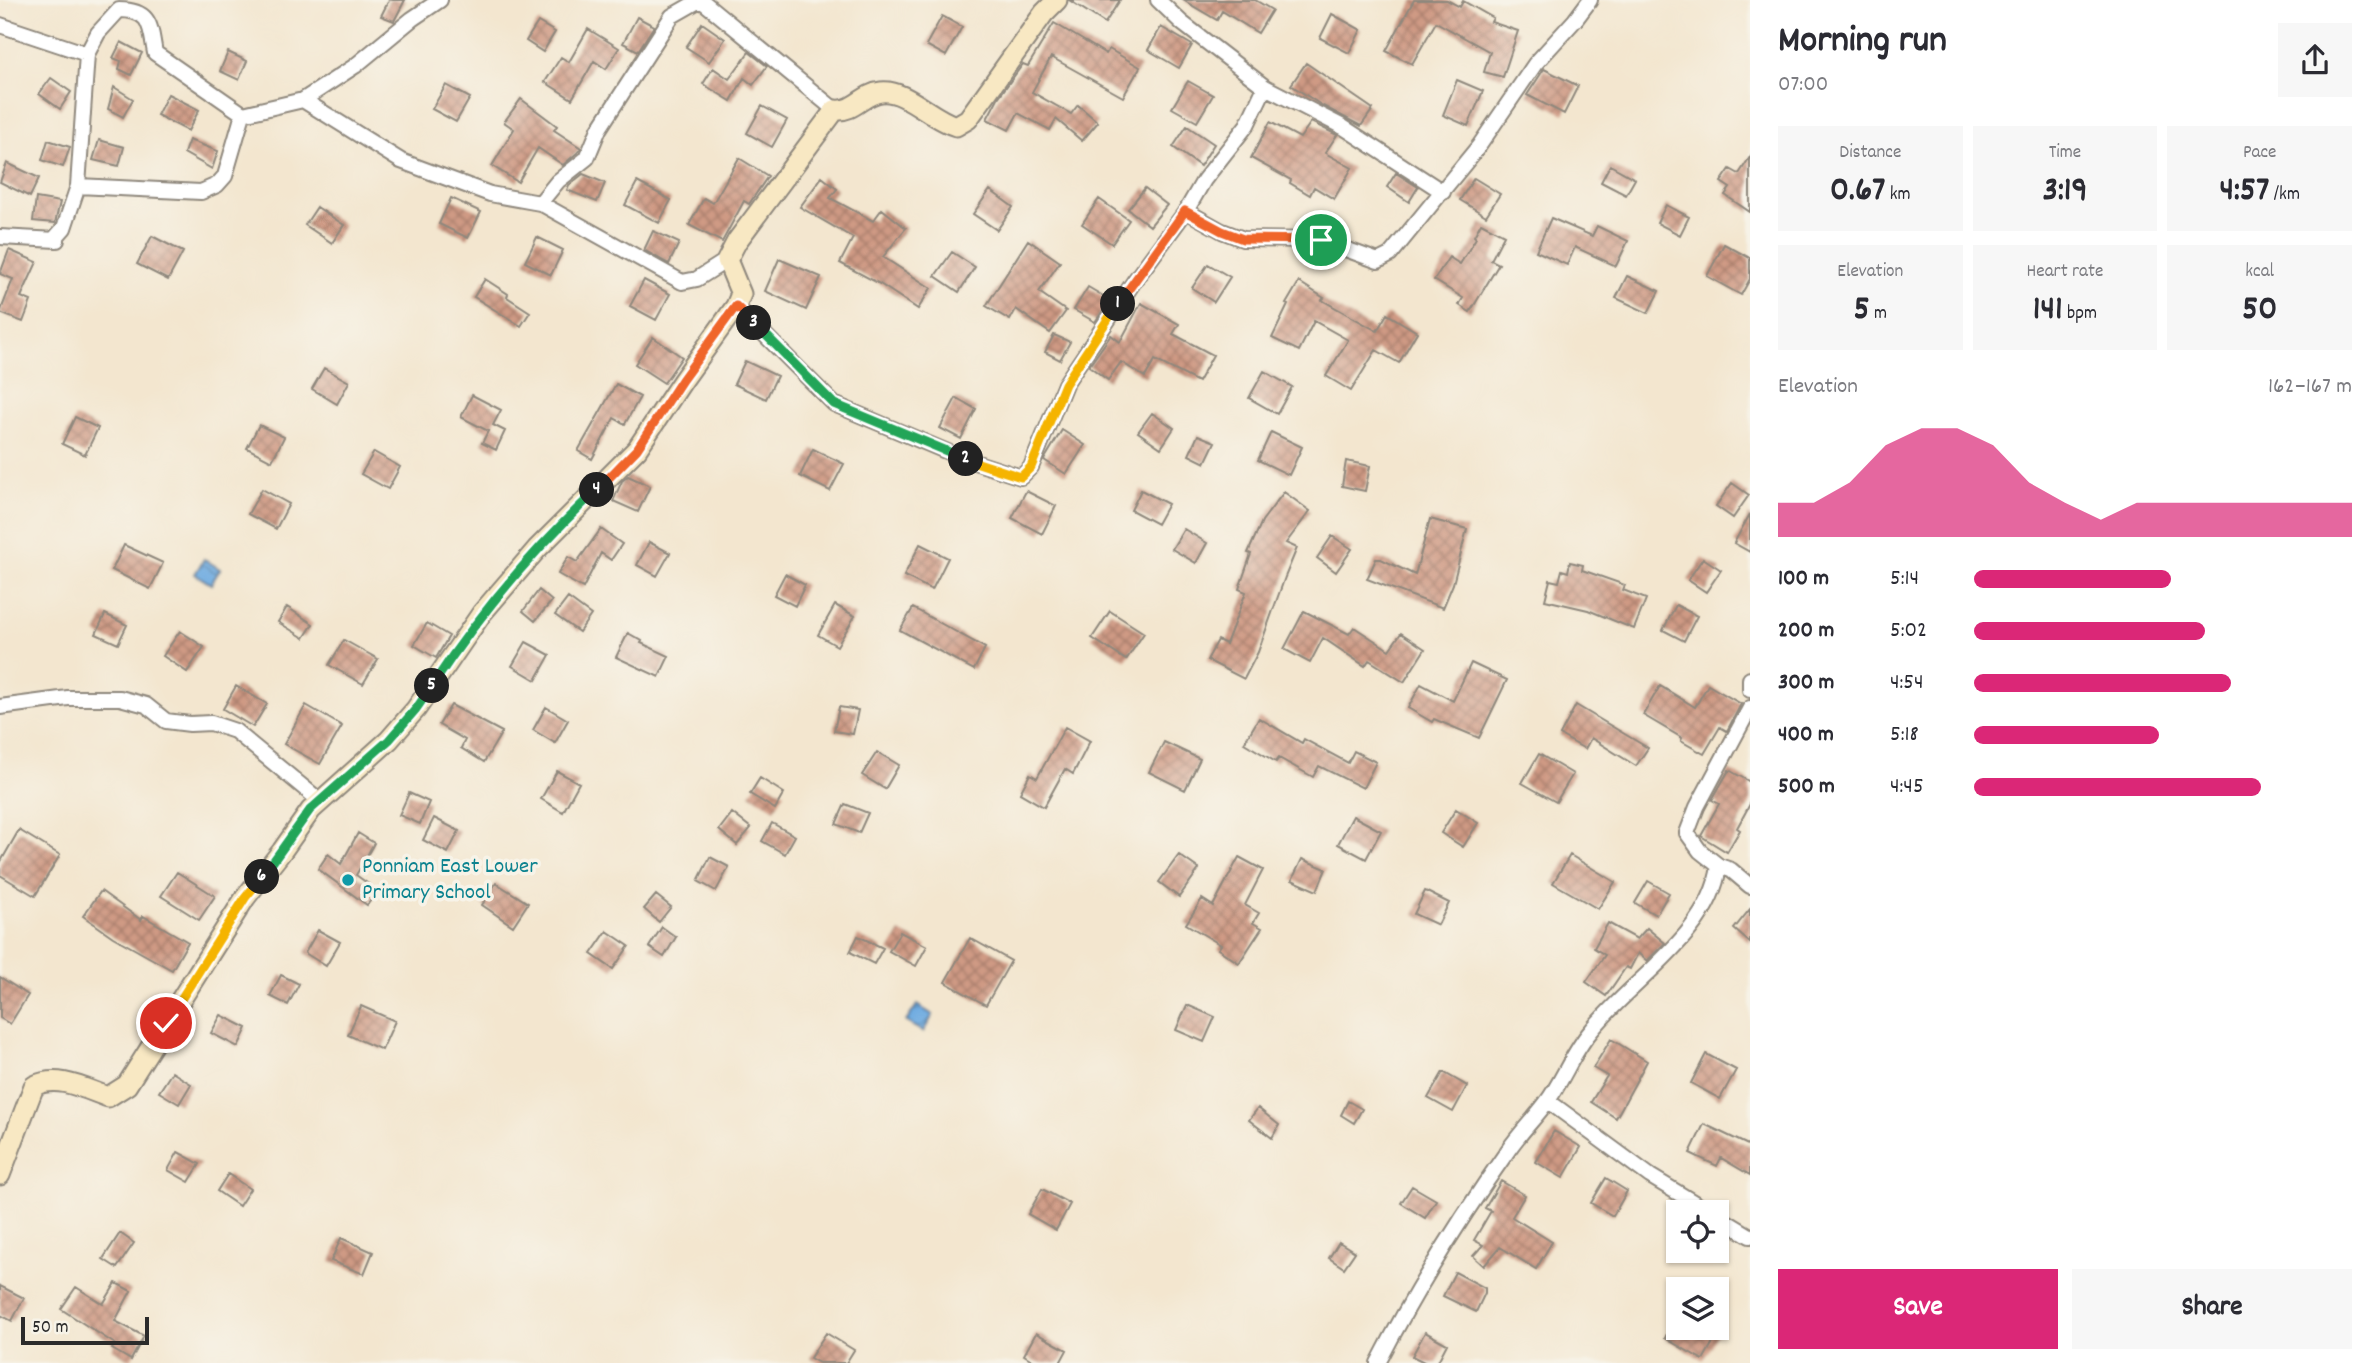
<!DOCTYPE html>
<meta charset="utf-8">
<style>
:root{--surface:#fff;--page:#f7f7f7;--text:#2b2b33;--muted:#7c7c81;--accent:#db2777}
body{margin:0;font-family:Dekko,sans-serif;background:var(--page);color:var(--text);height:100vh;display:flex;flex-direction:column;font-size:26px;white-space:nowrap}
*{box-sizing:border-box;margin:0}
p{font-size:23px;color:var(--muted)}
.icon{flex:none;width:38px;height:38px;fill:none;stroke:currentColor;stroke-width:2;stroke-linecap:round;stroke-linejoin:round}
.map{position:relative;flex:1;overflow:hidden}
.sheet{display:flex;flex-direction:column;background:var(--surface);width:630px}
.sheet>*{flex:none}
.controls{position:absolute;left:1666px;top:1200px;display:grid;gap:14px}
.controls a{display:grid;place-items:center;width:63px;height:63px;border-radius:0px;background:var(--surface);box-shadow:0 2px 5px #0004;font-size:35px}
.scale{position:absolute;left:21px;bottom:18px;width:128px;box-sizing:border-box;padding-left:7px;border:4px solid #2b2b2b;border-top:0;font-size:19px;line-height:24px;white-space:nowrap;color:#2b2b2b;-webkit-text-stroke:5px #f7f3e8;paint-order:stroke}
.pin{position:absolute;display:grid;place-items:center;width:60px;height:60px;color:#fff;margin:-30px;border:4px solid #fff;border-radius:50%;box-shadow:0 2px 7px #0007}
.km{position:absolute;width:35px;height:35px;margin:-18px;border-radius:50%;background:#222;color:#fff;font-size:19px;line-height:35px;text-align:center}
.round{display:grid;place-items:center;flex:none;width:74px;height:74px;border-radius:0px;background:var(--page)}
.headline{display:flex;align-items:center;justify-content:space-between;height:119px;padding:0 28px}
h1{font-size:38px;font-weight:800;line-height:52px}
.figures{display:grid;grid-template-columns:repeat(3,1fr);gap:10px;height:119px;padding:7px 28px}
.figures div{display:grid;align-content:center;border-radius:0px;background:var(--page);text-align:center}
.figures b{font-size:35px;font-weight:800}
.figures small{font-size:19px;font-weight:400}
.figures p{font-size:19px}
.chart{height:196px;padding:14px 28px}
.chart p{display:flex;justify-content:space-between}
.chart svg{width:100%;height:126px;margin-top:7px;fill:var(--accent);opacity:.7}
.primary-button{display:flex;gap:14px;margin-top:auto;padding:14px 28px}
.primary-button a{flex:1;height:80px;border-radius:0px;background:var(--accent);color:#fff;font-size:28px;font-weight:800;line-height:80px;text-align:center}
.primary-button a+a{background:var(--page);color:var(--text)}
ul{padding:0 28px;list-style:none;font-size:23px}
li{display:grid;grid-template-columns:112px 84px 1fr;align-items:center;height:52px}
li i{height:18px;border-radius:9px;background:var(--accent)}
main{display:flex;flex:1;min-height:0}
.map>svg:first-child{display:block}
.water{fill:url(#water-waves);stroke:#4e6c86;stroke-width:2}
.building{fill:url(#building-cross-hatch)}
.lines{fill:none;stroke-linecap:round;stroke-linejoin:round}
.street-casing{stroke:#8f887d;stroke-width:18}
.secondary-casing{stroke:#8f887d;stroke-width:23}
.street{stroke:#fff;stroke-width:14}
.secondary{stroke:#f8e8c3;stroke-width:19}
.split-1-casing{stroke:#fff;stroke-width:14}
.split-2-casing{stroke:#fff;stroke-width:14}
.split-3-casing{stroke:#fff;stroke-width:14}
.split-4-casing{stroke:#fff;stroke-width:14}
.split-5-casing{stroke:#fff;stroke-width:14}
.split-6-casing{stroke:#fff;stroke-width:14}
.split-7-casing{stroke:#fff;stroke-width:14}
.split-1{stroke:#f0652b;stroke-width:9}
.split-2{stroke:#f5b400;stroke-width:9}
.split-3{stroke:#22a559;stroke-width:9}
.split-4{stroke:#f0652b;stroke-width:9}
.split-5{stroke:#22a559;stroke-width:9}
.split-6{stroke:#22a559;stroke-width:9}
.split-7{stroke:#f5b400;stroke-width:9}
.culture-dot{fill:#0f9aa8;stroke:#f7f3e8;stroke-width:2.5}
.labels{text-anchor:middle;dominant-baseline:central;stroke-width:7;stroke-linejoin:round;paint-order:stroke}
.culture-label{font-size:23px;fill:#0d838f;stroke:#f7f3e8;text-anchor:start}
</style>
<main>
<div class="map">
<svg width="1750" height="1363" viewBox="0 0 1750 1363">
<defs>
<pattern id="water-waves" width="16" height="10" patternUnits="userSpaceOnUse" patternTransform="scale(1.75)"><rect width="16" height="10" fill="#70ace1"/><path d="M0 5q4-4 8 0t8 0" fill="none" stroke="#5c8cb7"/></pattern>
<pattern id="building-cross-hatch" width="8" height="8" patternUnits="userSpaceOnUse" patternTransform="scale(1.75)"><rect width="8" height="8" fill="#cf9a84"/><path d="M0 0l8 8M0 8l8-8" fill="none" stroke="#a87e6c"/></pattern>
</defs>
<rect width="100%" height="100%" fill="#f7f3e8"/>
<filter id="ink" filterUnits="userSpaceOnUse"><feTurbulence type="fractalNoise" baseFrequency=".0143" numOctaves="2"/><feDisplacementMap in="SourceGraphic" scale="14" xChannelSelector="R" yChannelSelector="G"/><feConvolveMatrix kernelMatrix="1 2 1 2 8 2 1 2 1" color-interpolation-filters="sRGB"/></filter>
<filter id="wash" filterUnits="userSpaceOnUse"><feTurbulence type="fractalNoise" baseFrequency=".00686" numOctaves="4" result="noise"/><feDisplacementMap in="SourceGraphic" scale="28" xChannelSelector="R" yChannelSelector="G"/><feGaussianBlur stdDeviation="1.57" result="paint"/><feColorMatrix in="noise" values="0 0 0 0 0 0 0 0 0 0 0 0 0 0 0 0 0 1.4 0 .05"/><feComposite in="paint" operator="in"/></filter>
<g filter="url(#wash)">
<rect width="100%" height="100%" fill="#f3e6cf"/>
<path class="water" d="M204,559L220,569L211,584L195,574Z
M917,1005L933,1015L923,1032L906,1022Z"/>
<g id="blocks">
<path class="building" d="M389,0H405L394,21L381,16Z
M1069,0H1120L1105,23Z
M1183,0H1255L1272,10L1258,33L1222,11L1217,20Z
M1414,0H1447L1460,7L1463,1L1493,18L1491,22L1518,31L1503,77L1484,72L1490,52L1436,22L1412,64L1386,51Z
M1332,14L1361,30L1349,53L1320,38Z
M942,16L962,27L946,56L926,45Z
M637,17L654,26L638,51L623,43Z
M538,22L555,32L543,52L526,41Z
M702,23L725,39L709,62L686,47Z
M1054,23L1106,54L1109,49L1140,67L1123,97L1051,57L1032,92L1071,114L1078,105L1098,122L1082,141L1056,119L1050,130L1018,113L1009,130L987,119L998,98L1023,64L1028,66Z
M1161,27L1192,45L1179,68L1148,50Z
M588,29L619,48L606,69L594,61L572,99L545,82L561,57L569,62Z
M121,42L142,53L131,75L119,69L121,61L113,58Z
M228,52L247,61L239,80L220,71Z
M749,52L767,66L753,85L744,78L731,101L703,84L713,68L729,79Z
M1306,63L1373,109L1361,126L1321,105L1291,85Z
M1544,69L1578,86L1564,114L1527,95Z
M51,78L71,92L60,109L39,94Z
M1457,80L1483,91L1468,126L1443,115Z
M1188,81L1213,95L1197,122L1172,108Z
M446,85L470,98L456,122L432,109Z
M114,87L133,99L123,117L108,109Z
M168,94L199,110L188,131L157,115Z
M521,99L557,126L554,130L581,148L577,153L563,165L538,148L518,182L492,166L514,129L504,122Z
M762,106L787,120L772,147L747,133Z
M1270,122L1300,138L1311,122L1337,135L1325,153L1352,168L1334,199L1314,187L1310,195L1290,183L1291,180L1251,158Z
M1187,126L1214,144L1200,166L1173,147Z
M48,140L70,147L63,167L42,160Z
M99,140L124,147L119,166L93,160Z
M189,140L218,151L212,169L184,153Z
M1750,157V212L1725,195L1730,188L1721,182L1730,169L1739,174Z
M739,158L768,176L749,204L744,201L722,242L689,225L704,198L713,203Z
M7,163L39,178L30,197L0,182Z
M1610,165L1635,179L1626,195L1601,182Z
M1396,173L1418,187L1409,202L1387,187Z
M583,174L605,183L597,202L567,190L569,185Z
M822,177L837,189L830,198L873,221L882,209L906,228L883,257L931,288L918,309L880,284L840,263L853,238L800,207Z
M1474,178L1500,194L1486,216L1460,200Z
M637,182L671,200L659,223L625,205Z
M1145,188L1167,205L1150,226L1128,209Z
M990,190L1013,207L997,230L973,214Z
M36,198L60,202L55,223L33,221Z
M451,198L481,212L468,238L439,224Z
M1099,199L1129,220L1112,244L1082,224Z
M1666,205L1689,217L1680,235L1657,223Z
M317,207L344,225L332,243L305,225Z
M1551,218L1592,236L1597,226L1628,241L1616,266L1575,247L1567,265L1536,251Z
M1481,223L1504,235L1491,260L1499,264L1470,312L1459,305L1463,298L1434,280L1449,257L1460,264L1476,238L1474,236Z
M653,231L679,243L669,264L644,250Z
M152,236L183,252L168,280L137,264Z
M537,237L563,250L551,275L525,262Z
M1028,240L1060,262L1039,292L1066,311L1050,333L1016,309L1010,320L986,306Z
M1724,244L1750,258V279L1741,295L1707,276Z
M9,250L37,262L21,297L31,301L23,322L0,313L13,279L0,274Z
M952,252L975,267L959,292L935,276Z
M779,259L821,277L806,310L765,291Z
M1208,264L1230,277L1214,302L1192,288Z
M1627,276L1659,291L1648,313L1616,298Z
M485,279L508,294L507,297L530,312L521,326L474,297Z
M644,280L670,294L656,320L630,306Z
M1299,282L1324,298L1322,300L1377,331L1387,314L1417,332L1399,363L1376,350L1351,391L1326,376L1348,340L1314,321L1299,351L1272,338L1288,305L1286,304Z
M1088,287L1110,300L1095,322L1074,310Z
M1141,303L1179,324L1173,334L1213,355L1198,382L1155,360L1145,377L1121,362L1108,380L1089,366L1111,335L1120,342Z
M1054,335L1070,342L1060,360L1045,352Z
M653,337L682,357L664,383L635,364Z
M745,361L777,376L766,399L734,384Z
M324,368L349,382L337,404L312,389Z
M1264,371L1292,387L1277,414L1249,398Z
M616,384L640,397L625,424L614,418L592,459L578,451Z
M472,395L501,410L493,425L505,431L496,450L482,443L488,431L461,417Z
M956,398L976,409L961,439L940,428Z
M1152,413L1174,428L1161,448L1138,432Z
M75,417L98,428L85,455L62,444Z
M259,425L284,437L272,461L247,448Z
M1062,430L1085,445L1066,474L1044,460Z
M1271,432L1302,447L1289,475L1258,460Z
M1198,435L1215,442L1205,463L1189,455Z
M813,449L844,464L830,491L800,476Z
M374,452L400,467L388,489L361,474Z
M1346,461L1370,466L1365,491L1342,486Z
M628,476L650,486L638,512L613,501L622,481Z
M1732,483L1749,495L1733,518L1716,506Z
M262,489L289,504L276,529L248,514Z
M1141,490L1168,504L1157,524L1131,510Z
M1026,491L1056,506L1042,534L1012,518Z
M1284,492L1310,511L1286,543L1297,548L1285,577L1258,652L1244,679L1207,660L1218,640L1226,644L1246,592L1239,589L1251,554L1248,553L1262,521Z
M1750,514V552L1734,543Z
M1430,519L1467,529L1453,584L1443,608L1367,579L1376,559H1381L1415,575Z
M601,529L622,544L611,560L601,553L583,588L558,574L568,557L577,562Z
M1184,529L1207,543L1196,563L1172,549Z
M1332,536L1352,549L1336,572L1317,558Z
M649,542L670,553L657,576L637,565Z
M920,544L948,558L932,590L904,576Z
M124,545L163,563L150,589L112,570Z
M1703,558L1721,570L1706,592L1688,580Z
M1570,562L1583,565L1582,570L1625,585L1623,590L1646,599L1634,629L1588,610L1545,600L1550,580L1559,582L1562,570L1568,572Z
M785,574L805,585L795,606L774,595Z
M539,590L552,601L535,621L523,611Z
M568,598L591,615L579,632L555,615Z
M835,605L855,616L837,646L818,635Z
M1676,605L1697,616L1684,641L1663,630Z
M287,607L313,624L304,638L278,622Z
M913,608L985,648L974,670L900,630Z
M1110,611L1144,633L1126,660L1092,638Z
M1304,611L1349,634L1354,627L1389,650L1401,633L1425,649L1404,682L1369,660L1365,666L1323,638L1310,663L1284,649Z
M105,614L127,625L118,644L96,634Z
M427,623L449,636L436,658L414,645Z
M180,631L204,647L187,672L163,656Z
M628,633L642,641L641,643L669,656L659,677L616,657Z
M344,640L378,659L363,684L329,665Z
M526,642L550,655L536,680L512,666Z
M1471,663L1507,680L1479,738L1434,719L1432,722L1408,708L1421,684L1453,701Z
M1708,685L1741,704L1727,731L1720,727L1704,754L1681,741L1682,738L1643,715L1660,686L1695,707Z
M236,686L267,704L253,727L223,709Z
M306,705L342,726L320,764L284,744Z
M451,705L502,732L484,762L461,748L465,740L439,725Z
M1576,705L1648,748L1636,766L1591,738L1585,749L1560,735Z
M546,707L568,720L555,743L533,730Z
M839,707L858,710L853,734L834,731Z
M1259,718L1302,743L1304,739L1348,763L1354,751L1376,762L1363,788L1319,766L1313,777L1279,758L1276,762L1244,743Z
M1065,727L1090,741L1073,774L1065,769L1044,807L1020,793L1030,774L1037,778Z
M1164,742L1200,759L1185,790L1149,772Z
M877,752L899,765L885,789L862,775Z
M1539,754L1573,774L1556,802L1522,783Z
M1729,770L1750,782V804L1737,828L1740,830L1727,852L1701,836L1719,804L1712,800Z
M557,771L579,783L563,812L541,799Z
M760,778L784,793L775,809L750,794Z
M409,793L429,802L420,824L399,815Z
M845,804L868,813L859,833L836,824Z
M1456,809L1478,823L1463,847L1441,833Z
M732,813L751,828L737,845L719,830Z
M1353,816L1381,831L1366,859L1338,844Z
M434,818L459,831L448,853L423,840Z
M772,823L795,836L785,854L762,841Z
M19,830L60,855L35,896L0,875V863Z
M358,833L374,843L356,875L378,891L367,905L318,869L328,854L341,864Z
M1179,855L1199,869L1179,897L1159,882Z
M1570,855L1615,882L1598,909L1553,883Z
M710,857L729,867L716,891L698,881Z
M1239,857L1263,870L1245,905L1259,913L1253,923L1262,928L1239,963L1218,949L1221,945L1186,924L1202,899L1213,906Z
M1302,859L1326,869L1317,891L1292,880Z
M177,872L215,896L199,920L161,896Z
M1648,881L1669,893L1656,915L1635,903Z
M496,883L528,903L513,926L482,905Z
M101,891L141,920L143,916L188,942L172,970L113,937L83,916Z
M1425,891L1449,903L1438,925L1414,914Z
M656,895L671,907L659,922L644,909Z
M1750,909V943L1734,929Z
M1608,923L1637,939L1647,928L1665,943L1647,961L1638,953L1630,969L1626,967L1606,996L1586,982L1605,955L1594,948Z
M662,927L676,937L664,957L649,947Z
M318,930L340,942L326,966L305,953Z
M607,931L629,946L613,969L591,954Z
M900,932L927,946L916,966L889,951Z
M858,936L883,948L874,964L850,952Z
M970,938L1011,961L986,1005L945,982Z
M281,975L299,984L288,1005L270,996Z
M0,977L28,995L10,1024L0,1018Z
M1187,1005L1215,1017L1204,1042L1176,1030Z
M361,1006L395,1021L382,1050L348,1035Z
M221,1015L247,1028L238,1047L211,1033Z
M1611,1039L1647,1061L1616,1118L1591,1102L1607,1076L1593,1068Z
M1706,1054L1736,1070L1720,1099L1691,1083Z
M172,1072L191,1084L179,1104L159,1092Z
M1443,1072L1467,1086L1453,1112L1428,1098Z
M1348,1101L1362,1109L1354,1123L1341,1115Z
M1258,1108L1279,1125L1272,1138L1249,1120Z
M1704,1124L1750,1146V1175L1721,1158L1717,1166L1690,1153Z
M1554,1131L1581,1147L1563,1178L1536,1162Z
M178,1152L200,1164L189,1182L168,1170Z
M228,1174L250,1189L239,1206L217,1191Z
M1606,1178L1627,1191L1613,1216L1591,1203Z
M1501,1181L1525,1195L1512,1217L1552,1242L1536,1269L1500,1247L1484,1266L1473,1256L1483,1245L1474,1240L1491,1211L1485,1208Z
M1412,1186L1436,1200L1425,1218L1401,1203Z
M1042,1189L1070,1204L1056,1230L1028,1214Z
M120,1233L134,1243L117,1268L103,1259Z
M341,1238L373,1252L364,1274L331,1261Z
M1339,1242L1355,1252L1344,1268L1329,1258Z
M1455,1272L1485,1288V1293L1476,1312L1443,1296Z
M116,1283L131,1291L115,1321L144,1336L131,1360L112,1349L115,1344L61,1309L76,1287L103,1304Z
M0,1286L24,1298L12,1321L0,1315Z
M1670,1328H1721L1703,1360L1665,1338Z
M1425,1332L1447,1344L1437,1363H1426L1412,1356Z
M826,1333L854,1350L846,1363H819L810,1358Z
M1036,1333L1067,1350L1060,1363H1037L1024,1355Z"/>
</g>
</g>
<g filter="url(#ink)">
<use href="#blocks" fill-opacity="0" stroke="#8f887d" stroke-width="2"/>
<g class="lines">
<g class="street-casing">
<path id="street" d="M701,0L835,110
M1158,0L1182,23L1265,87L1343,127L1443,192
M0,25L87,54
M303,100L401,161L490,194L540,203L682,282L697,279L727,260
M78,186L87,54L98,33L119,10C152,10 150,27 155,53L243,114L303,100L355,66L412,19L440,0
M540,203L558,181L587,158L599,129L672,16L700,0
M1186,211L1204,180L1247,125L1265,87
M0,237L57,240L56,237L64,228L78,186L201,192L217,185L225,176L243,114
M736,306L834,404L962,458L1021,477L1031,467L1065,384L1135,280L1186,211L1222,231L1243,239L1321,240L1378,261L1390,255L1479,146L1535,64L1575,20L1590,0
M1750,679V690
M0,707L68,698H120L146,705L166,721L190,724L211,723L235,731L320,801
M1719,866L1731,870L1750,886
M1548,1101L1650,1176L1711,1213
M1717,1216L1750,1236
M1378,1363C1416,1289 1461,1217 1509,1149C1520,1133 1534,1119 1546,1103C1563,1081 1572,1053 1591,1031C1632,979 1710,935 1719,866L1700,851L1687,833L1697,807L1750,708"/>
</g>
<g class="secondary-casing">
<path id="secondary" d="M0,1175L34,1086C58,1074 85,1089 108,1097L127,1085L245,898L282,851L311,810L389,740L416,709L482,613L537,549L637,449L683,380L736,306L741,294L727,260L737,241L835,110C855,112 862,94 881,92C906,89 931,119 956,126L968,119L1044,13L1057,0"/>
</g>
<use href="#street" class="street"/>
<use href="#secondary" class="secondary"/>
</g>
</g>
<g class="lines" filter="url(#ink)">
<g class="split-1-casing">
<path id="split-1" d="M1118,304L1185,211L1222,231L1243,239L1321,240"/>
</g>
<g class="split-2-casing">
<path id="split-2" d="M966,459L1021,477L1031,467L1065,384L1118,304"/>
</g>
<g class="split-3-casing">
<path id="split-3" d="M754,323L834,404L966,459"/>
</g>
<g class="split-4-casing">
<path id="split-4" d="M597,490L637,449L682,380L736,306L754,323"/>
</g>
<g class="split-5-casing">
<path id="split-5" d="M432,686C479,614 534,549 597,490"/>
</g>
<g class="split-6-casing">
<path id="split-6" d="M262,877L310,810L389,740L416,709L432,686"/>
</g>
<g class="split-7-casing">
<path id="split-7" d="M166,1023L245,898L262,877"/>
</g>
<use href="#split-1" class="split-1"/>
<use href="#split-2" class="split-2"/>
<use href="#split-3" class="split-3"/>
<use href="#split-4" class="split-4"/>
<use href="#split-5" class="split-5"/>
<use href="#split-6" class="split-6"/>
<use href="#split-7" class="split-7"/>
</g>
<circle class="culture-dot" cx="348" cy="880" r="7"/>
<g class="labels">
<g class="culture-label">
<text x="362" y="867">Ponniam East Lower<tspan x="362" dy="26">Primary School</tspan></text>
</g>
</g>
</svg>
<div class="controls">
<a><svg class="icon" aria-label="locate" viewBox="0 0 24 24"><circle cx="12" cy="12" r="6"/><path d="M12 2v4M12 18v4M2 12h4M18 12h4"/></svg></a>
<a><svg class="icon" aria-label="layers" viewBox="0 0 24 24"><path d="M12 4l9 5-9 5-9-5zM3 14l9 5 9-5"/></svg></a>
</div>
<div class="scale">50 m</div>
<div class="pin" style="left:1321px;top:240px;background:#1e9e55"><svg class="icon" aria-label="arrive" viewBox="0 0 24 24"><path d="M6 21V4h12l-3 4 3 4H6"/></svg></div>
<div class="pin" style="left:166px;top:1023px;background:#d93025"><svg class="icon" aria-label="check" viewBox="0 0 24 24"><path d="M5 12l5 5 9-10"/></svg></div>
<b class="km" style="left:1118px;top:304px">1</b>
<b class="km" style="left:966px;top:459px">2</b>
<b class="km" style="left:754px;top:323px">3</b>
<b class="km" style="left:597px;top:490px">4</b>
<b class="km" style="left:432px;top:686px">5</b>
<b class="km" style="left:262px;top:877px">6</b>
</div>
<section class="sheet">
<div class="headline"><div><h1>Morning run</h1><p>07:00</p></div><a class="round"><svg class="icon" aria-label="share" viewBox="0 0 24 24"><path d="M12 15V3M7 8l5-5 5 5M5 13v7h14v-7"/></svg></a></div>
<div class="figures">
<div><p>Distance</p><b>0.67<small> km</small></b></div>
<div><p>Time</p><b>3:19</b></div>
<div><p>Pace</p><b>4:57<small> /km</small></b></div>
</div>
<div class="figures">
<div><p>Elevation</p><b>5<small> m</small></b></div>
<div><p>Heart rate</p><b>141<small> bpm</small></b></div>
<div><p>kcal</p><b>50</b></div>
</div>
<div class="chart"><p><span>Elevation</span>162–167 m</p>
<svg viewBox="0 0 160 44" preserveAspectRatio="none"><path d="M0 44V32L10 32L20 25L30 12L40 6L50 6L60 12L70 25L80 32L90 38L100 32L110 32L120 32L130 32L140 32L150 32L160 32V44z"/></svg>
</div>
<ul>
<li><b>100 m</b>5:14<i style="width:52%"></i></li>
<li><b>200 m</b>5:02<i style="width:61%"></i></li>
<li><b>300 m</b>4:54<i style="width:68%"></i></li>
<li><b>400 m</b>5:18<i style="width:49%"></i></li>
<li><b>500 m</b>4:45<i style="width:76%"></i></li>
</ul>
<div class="primary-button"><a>Save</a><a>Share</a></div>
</section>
</main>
